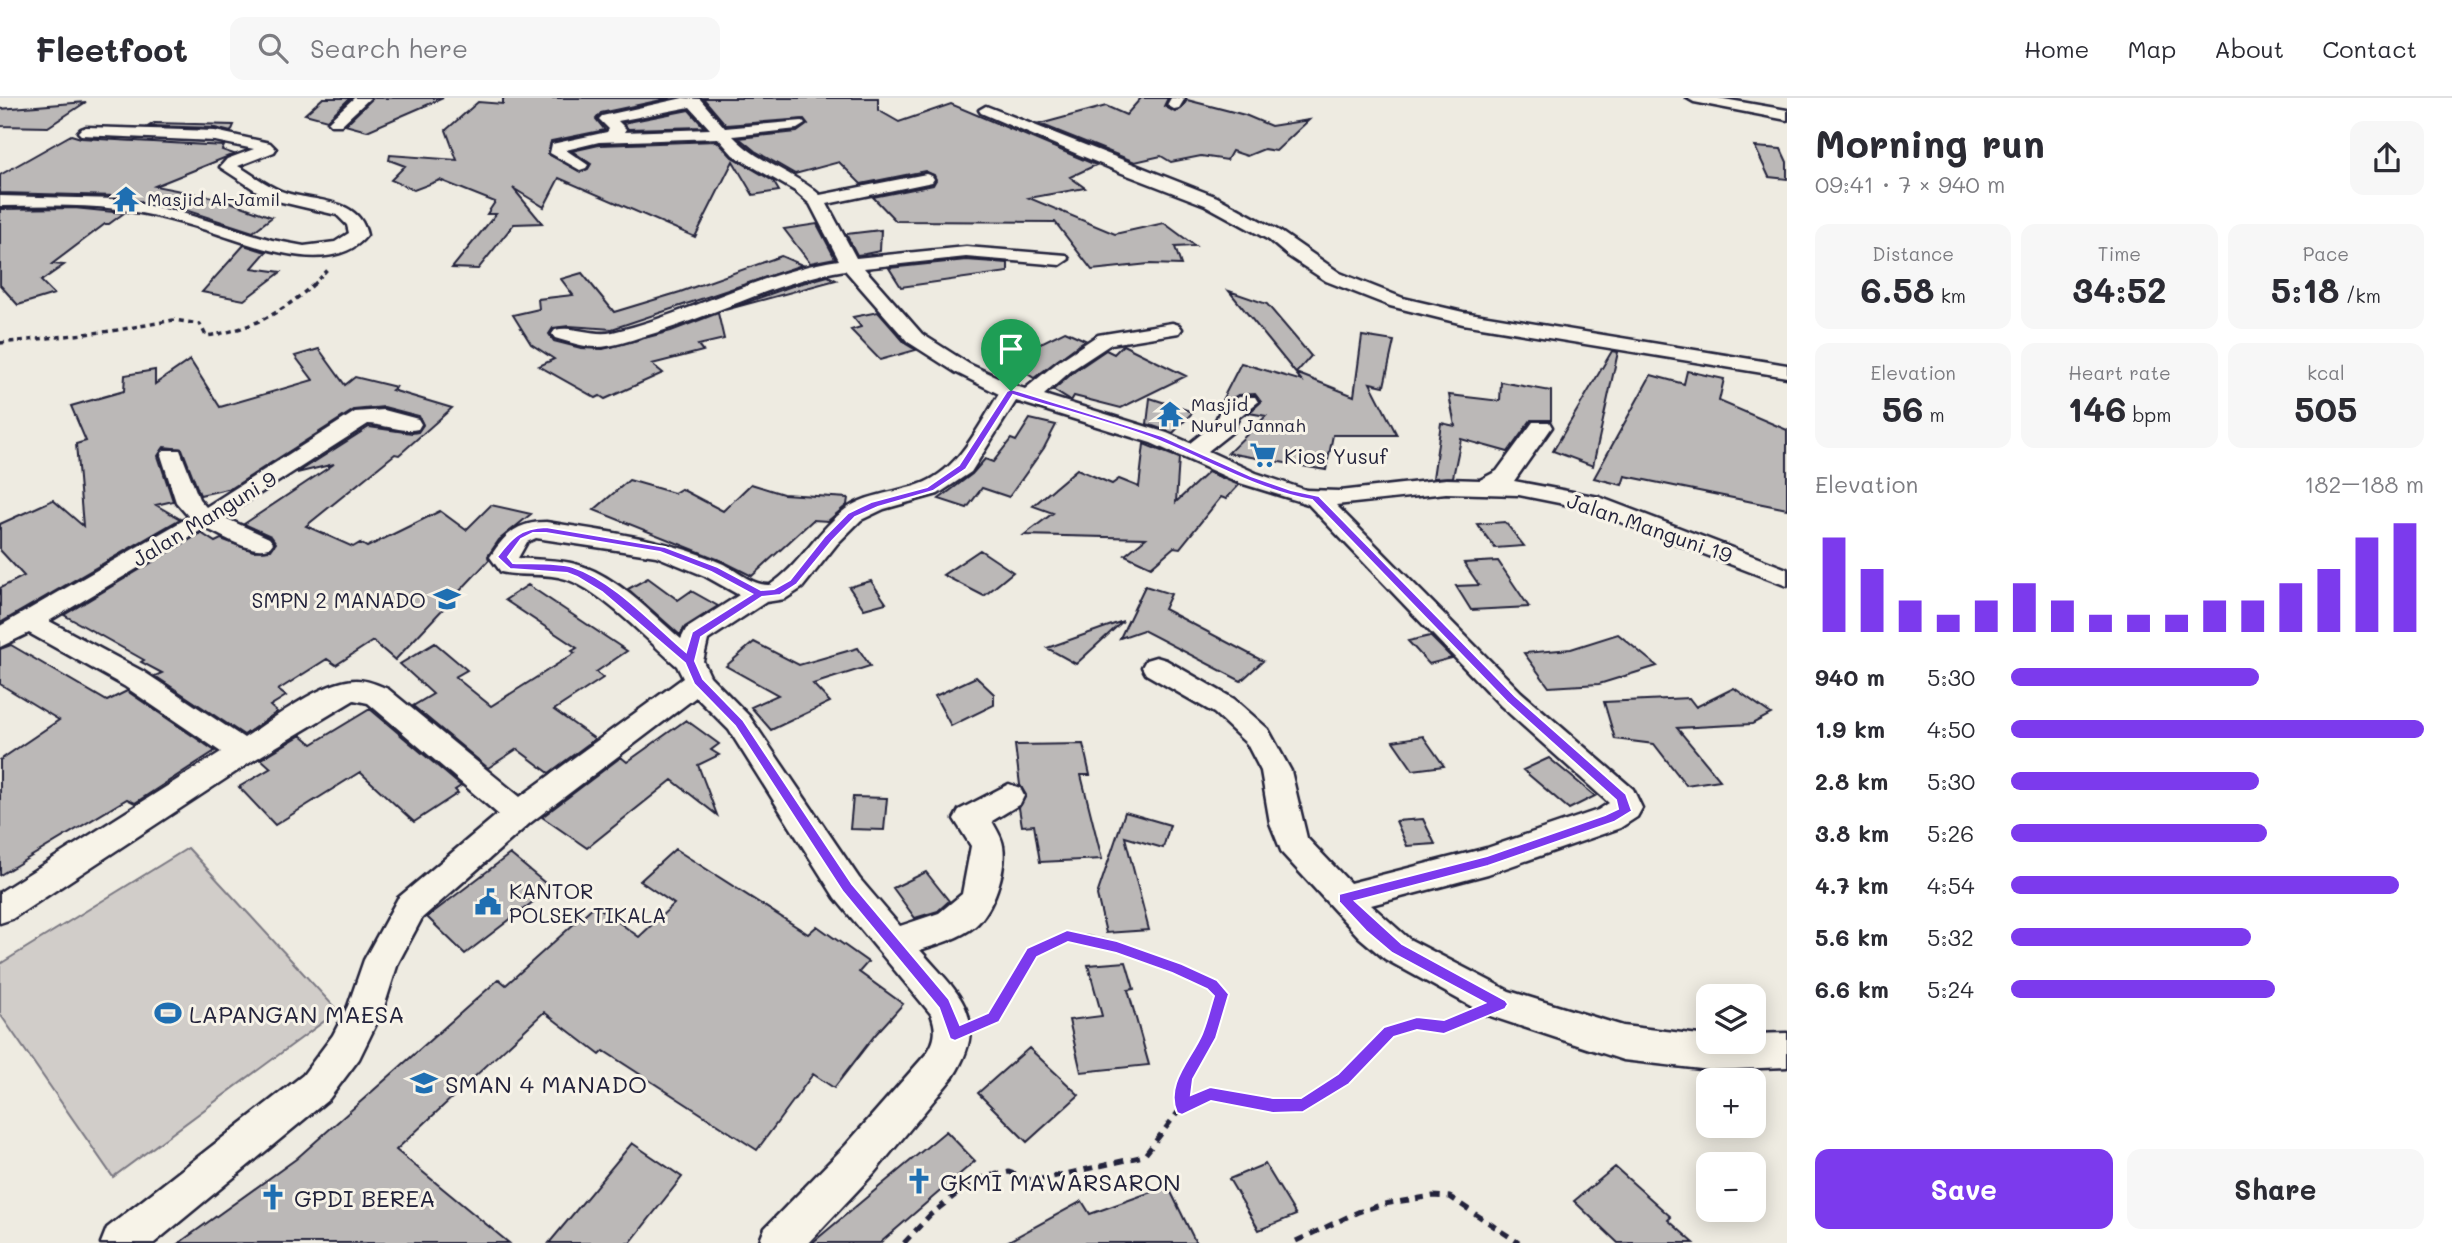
<!DOCTYPE html>
<meta charset="utf-8">
<style>
:root{--surface:#fff;--page:#f7f7f7;--text:#2b2b33;--muted:#7c7c81;--line:#e1e1e2;--accent:#7c3aed}
body{margin:0;font-family:Mali,sans-serif;background:var(--page);color:var(--text);height:100vh;display:flex;flex-direction:column;font-size:26px;white-space:nowrap}
*{box-sizing:border-box;margin:0}
p{font-size:23px;color:var(--muted)}
.icon{flex:none;width:38px;height:38px;fill:none;stroke:currentColor;stroke-width:2;stroke-linecap:round;stroke-linejoin:round}
.map{position:relative;flex:1;overflow:hidden}
.panel{display:flex;flex-direction:column;background:var(--surface);width:665px}
.panel>*{flex:none}
.controls{position:absolute;left:1696px;top:886px;display:grid;gap:14px}
.controls a{display:grid;place-items:center;width:70px;height:70px;border-radius:14px;background:var(--surface);box-shadow:0 4px 18px #0003;font-size:35px}
.pin{position:absolute;display:grid;place-items:center;width:60px;height:60px;color:#fff;margin:-72px -30px;border-radius:50% 50% 50% 0;rotate:-45deg;box-shadow:0 0 7px #0007}
.pin .icon{rotate:45deg}
.round{display:grid;place-items:center;flex:none;width:74px;height:74px;border-radius:14px;background:var(--page)}
.summary{display:flex;align-items:center;justify-content:space-between;height:119px;padding:0 28px}
h1{font-size:38px;font-weight:700;line-height:52px}
.figures{display:grid;grid-template-columns:repeat(3,1fr);gap:10px;height:119px;padding:7px 28px}
.figures div{display:grid;align-content:center;border-radius:14px;background:var(--page);text-align:center}
.figures b{font-size:35px;font-weight:700}
.figures small{font-size:19px;font-weight:400}
.figures p{font-size:19px}
.chart{height:196px;padding:14px 28px}
.chart p{display:flex;justify-content:space-between}
.chart svg{width:100%;height:126px;margin-top:7px;stroke:var(--accent);stroke-width:6}
.cta{display:flex;gap:14px;margin-top:auto;padding:14px 28px}
.cta a{flex:1;height:80px;border-radius:14px;background:var(--accent);color:#fff;font-size:28px;font-weight:700;line-height:80px;text-align:center}
.cta a+a{background:var(--page);color:var(--text)}
ul{padding:0 28px;list-style:none;font-size:23px}
li{display:grid;grid-template-columns:112px 84px 1fr;align-items:center;height:52px}
li i{height:18px;border-radius:9px;background:var(--accent)}
header{display:flex;align-items:center;gap:42px;box-sizing:border-box;height:98px;padding:0 35px;background:var(--surface);border-bottom:2px solid var(--line)}
header strong{font-size:33px}
nav{display:flex;gap:38px;margin-inline-start:auto;font-size:24px}
.search{width:490px;height:63px;background:var(--page);display:flex;align-items:center;gap:18px;box-sizing:border-box;padding:0 24px;border-radius:14px;color:var(--muted);font-size:26px}
main{display:flex;flex:1;min-height:0}
.map>svg:first-child{display:block}
.green{fill:#d1cdc9;stroke:#7a7882;stroke-width:2}
.building{fill:#bbb8b7;stroke:#22223b;stroke-width:2}
.lines{fill:none;stroke-linecap:round;stroke-linejoin:round}
.minor-casing{stroke:#22223b;stroke-width:5}
.path-far2{stroke:#22223b;stroke-width:2.5;stroke-dasharray:4.5 3.5;stroke-linecap:butt}
.path-far1{stroke:#22223b;stroke-width:3.5;stroke-dasharray:5 4.5;stroke-linecap:butt}
.path{stroke:#22223b;stroke-width:5;stroke-dasharray:9 7;stroke-linecap:butt}
.minor{fill:#f7f3e8;fill-rule:evenodd}
.route{fill:#7c3aed;stroke:#fff;stroke-width:2;fill-rule:evenodd}
.labels{text-anchor:middle;dominant-baseline:central;stroke-width:6;stroke-linejoin:round;paint-order:stroke}
.far-poi-label{font-size:18px;fill:#22223b;stroke:#f7f3e8;text-anchor:start}
.poi-label{font-size:21px;fill:#22223b;stroke:#f7f3e8;text-anchor:start}
.street-label{font-size:21px;fill:#22223b;stroke:#f7f3e8}
.near-poi-label{font-size:24px;fill:#22223b;stroke:#f7f3e8;text-anchor:start}
</style>
<header>
<strong>Fleetfoot</strong>
<div class="search"><svg class="icon" aria-label="search" viewBox="0 0 24 24"><circle cx="10" cy="10" r="6"/><path d="M15 15l6 6"/></svg>Search here</div>
<nav><a>Home</a><a>Map</a><a>About</a><a>Contact</a></nav>
</header>
<main>
<div class="map">
<svg width="1787" height="1145" viewBox="0 0 1787 1145">
<rect width="100%" height="100%" fill="#eeebe1"/>
<filter id="ink" filterUnits="userSpaceOnUse"><feTurbulence type="fractalNoise" baseFrequency=".0143" numOctaves="2"/><feDisplacementMap in="SourceGraphic" scale="14" xChannelSelector="R" yChannelSelector="G"/><feConvolveMatrix kernelMatrix="1 2 1 2 8 2 1 2 1" color-interpolation-filters="sRGB"/></filter>
<g filter="url(#ink)">
<path class="green" d="M188,750L338,913L113,1079L0,916V866Z"/>
<path class="building" d="M323,0H350L327,22L305,16Z
M373,0H443L367,33L345,27Z
M503,0H671L601,15L596,21L605,32L551,43L548,56L581,74L588,71L591,66L572,53L599,47L717,43L732,59L773,83L779,93L753,97L733,63L695,139L559,80L544,109L513,90L542,125L514,126L478,171L452,170L496,116H487L495,104L440,82L414,92L391,82L405,68L389,62L390,57L457,62L446,32L478,4L503,6Z
M703,0H878V12L899,24L951,6L1096,67L1070,79L1085,90L1029,100L1115,136L1164,125L1195,148L1175,149L1181,167L1149,166L1092,172L1055,124L896,123L873,99L933,87L936,82L934,77L925,73L861,86L839,64L795,76L755,53L739,40L797,34L808,26L804,21L726,27Z
M1141,0H1168L1164,8L1175,14L1181,11L1187,2L1245,17L1271,28L1309,22L1276,53L1264,51L1247,58L1232,53L1227,62L1201,58L1171,64L1161,58L1135,64L1040,26L1106,8L1126,17Z
M86,4L48,29L0,28V11Z
M689,12L704,29L628,31L623,25Z
M154,25L234,27L231,34L215,30L149,28Z
M71,37L81,40L224,48L222,52L234,56L155,88L222,101L272,119L253,134L164,105L160,108L117,98L0,95V77Z
M1755,49L1781,51L1787,64V81L1769,79Z
M74,110L124,115L109,126H105L52,166L64,167L41,183L54,196L18,207L0,187V111Z
M817,126L835,160L810,165L784,131Z
M881,132L880,153L865,156L857,157L846,136Z
M244,147L266,154L252,170L281,174L244,202L202,194Z
M781,158L802,167L612,231L569,228L553,230L549,236L554,243L581,250L603,251L671,233L718,215L724,241L698,247L703,253L652,266L663,275L605,301L600,298L596,300L539,268L554,261L531,246L513,217L539,211L538,201L573,197L561,181L582,175L614,214L680,194Z
M966,162L1008,165V174L901,189L889,170Z
M828,178L836,182L725,212L795,187Z
M1229,193L1267,206L1311,258L1296,275L1354,298L1362,238L1394,243L1384,288L1370,285L1397,337H1333L1326,372L1228,355L1266,318L1249,315L1261,304L1255,296L1238,297L1219,308L1241,265L1302,283Z
M878,214L906,246L916,252L880,262L851,232L861,229L853,219Z
M1065,233L1085,242L1034,280L1006,262Z
M1123,247L1186,278L1121,310L1074,298L1071,303L1053,292L1075,273L1106,252L1114,256Z
M319,251L345,287L355,279L396,289L392,292L452,310L399,357L395,356L306,428L353,449L360,445L367,449L440,413L466,432L491,407L531,416L499,442L488,458L489,462L395,562L373,543L336,567L327,561L278,592L286,598L270,608L277,614L244,637L155,578L162,575L141,564L144,562L64,517L201,435L215,444L221,441L253,453L271,452L276,445L271,438L244,426L334,366L297,375L369,329L412,335L418,334L423,327L419,318L384,309L354,312L232,390L200,397L182,351L164,349L158,358L173,403L156,407L180,421L0,525V490L24,478L0,452V426L53,402L83,428L76,346L86,343L71,308L124,293L125,277L155,272V286L190,262L220,309L313,282L295,258Z
M1612,253L1618,254L1593,368L1553,353Z
M1687,273L1724,281L1719,303L1787,332V411L1625,378L1622,387L1594,380L1651,277L1684,286Z
M1501,284L1551,293V322H1531L1508,354L1461,341L1453,379L1433,380L1441,325L1455,328L1449,297L1500,303Z
M1150,300L1193,314L1173,335L1147,326Z
M1030,321L1056,327L1044,350L1009,399L982,390L967,410L939,401L972,376L985,361L993,364L1011,341L1016,343Z
M1144,346L1179,360L1176,404L1208,374L1239,387L1226,401L1221,399L1180,450L1174,449L1151,469L1125,457L1146,440L1024,437L1053,415L1033,408L1077,371L1112,386L1119,381L1139,389Z
M629,382L674,395L681,391L723,413L751,386L783,396L848,400L847,407L828,423L813,422L752,478L722,463L594,412Z
M1505,424L1524,448L1495,450L1477,426Z
M980,452L1013,474L984,498L943,477Z
M1498,463L1529,509L1471,512L1456,488L1479,487L1464,465Z
M648,480L678,502L691,493L718,508L685,529L680,537L628,491Z
M871,483L886,505L864,511L849,489Z
M528,487L627,553L596,574L603,580L554,612L595,641L549,675L517,651L488,670L413,608L433,596L400,566L435,545L467,572L455,579L491,608L575,555L572,553L577,550L505,502Z
M1145,488L1171,496L1164,511L1263,563L1241,583L1143,532L1120,540Z
M1123,523L1076,566L1047,550Z
M1618,536L1657,568L1599,586L1549,589L1524,555L1571,551Z
M1430,538L1452,560L1429,566L1408,543Z
M754,544L799,567L858,550L870,568L813,586L830,604L771,632L751,609L778,597L726,568Z
M11,547L107,603L127,593L215,653L135,705L127,701L0,777V662L59,622L0,586V551Z
M976,579L994,596V607L951,628L935,598Z
M1734,590L1771,616L1752,626L1677,630L1720,682L1686,687L1654,646L1615,641L1604,604L1689,600L1696,609Z
M370,611L461,688L455,692L458,695L414,724L360,674L275,727L239,689L271,670L261,661L301,637L312,646Z
M686,622L719,646L711,652L719,657L698,667L717,717L672,682L587,750L542,719L621,659L627,664Z
M1423,638L1444,668L1413,672L1393,643Z
M1083,646L1090,677H1081L1102,761L1040,764L1034,727L1022,728L1019,710L1026,697L1020,687L1015,647Z
M1549,660L1595,698L1569,711L1523,672Z
M853,699L887,700L884,732L850,731Z
M1125,714L1170,727L1163,750L1125,739L1149,832L1106,835L1097,797Z
M1423,721L1435,746L1407,748L1396,723Z
M675,751L808,836L817,828L868,864L859,874L903,906L875,937L834,990L813,976L757,1052L604,953L600,957L544,914L396,1052L509,1145H179L296,1061L499,881L506,887L595,807L639,839L674,806L640,783Z
M510,756L551,790L465,856L427,819Z
M926,774L949,803L938,813L915,820L893,790Z
M1126,864L1134,891L1128,892L1149,967L1081,974L1069,922L1102,918L1088,867Z
M1029,950L1079,997L1027,1044L978,995Z
M946,1033L975,1063L880,1145H812Z
M632,1045L682,1079L630,1145H549Z
M1265,1066L1296,1117L1259,1132L1229,1081Z
M1615,1069L1671,1119L1668,1122L1694,1145H1618L1574,1103Z
M1168,1088L1196,1145H1005L1082,1103L1090,1116Z"/>
<g class="lines">
<g class="minor-casing">
<path id="minor" d="M354,0H370L341,27H331L328,24L331,21Z
M683,0L700,1L725,30L802,23L805,26L797,31L733,38C757,64 794,74 820,97L926,76L932,78L934,81L932,84L827,106L856,160L966,149L1066,157L1069,161L1060,167L966,159L864,170L922,236L969,266L1019,289L1025,291L1059,263L1098,237L1172,225L1179,227L1182,231L1179,235L1111,246L1073,271L1044,297L1167,335L1190,345L1214,326L1221,311L1239,299H1255L1258,304L1239,319L1232,334L1208,353L1256,375L1306,392L1340,393L1446,381L1480,382L1497,373L1533,324H1549L1552,329L1514,383L1599,399L1787,471V488L1584,410L1519,397L1446,395L1336,407L1521,594L1633,691L1642,710L1637,719L1620,730L1488,776L1371,807L1409,841L1509,893L1623,928L1708,938V943H1754V936L1787,935V969L1710,972L1623,962L1487,917L1385,861L1359,839L1282,755L1270,725L1261,673L1247,646L1214,615L1146,576L1142,569L1146,562L1156,559L1166,562L1234,601L1268,631L1291,673L1307,740L1350,785L1487,750L1598,712L1609,705L1501,608L1308,406L1240,385L1151,345L1016,303L971,374L938,396L884,411L861,422L837,446L802,490L785,501L766,504L708,542L703,563L710,578L749,618L859,780L900,828L939,815L962,796L971,748L954,721L959,712L1009,686L1020,690L1024,698L1020,706L992,723C996,731 1002,739 1003,748C1007,771 993,813 975,828C960,840 939,846 920,852C959,896 991,920 953,979L874,1075L808,1145H759L765,1130L846,1047L927,955C936,942 937,931 931,916L835,800L729,632L696,599L530,725L422,820L398,865L383,912L359,961L329,1001L154,1145H101L107,1130L303,977L333,937L348,908L364,862L398,800L498,716L368,605L354,602L254,662L12,821L0,825V794L221,654L124,588L29,535L0,549V528L189,419L176,404L161,357L164,352H180L199,401L206,409L355,314L384,312L418,321L421,326L418,331C402,335 384,326 368,326L223,419L269,440L273,445L269,450C249,456 224,438 205,430L49,523L144,574L244,640C272,622 323,582 356,582C368,582 378,587 388,591L520,699L683,580L677,568C648,543 602,493 566,481C546,474 522,479 501,474L490,459C505,436 518,424 546,424C607,434 664,440 721,465C737,472 752,488 770,487C799,468 815,436 842,414C862,397 893,395 918,387C958,374 978,329 999,296L955,274L908,244L845,172C776,183 712,219 645,238C630,242 613,249 597,249C584,249 568,244 555,240L552,236L555,232C574,227 593,239 613,234C690,216 760,174 839,162L810,106L795,93L733,57L718,40L599,44L566,52L588,67L586,70L580,72L550,55L552,46L607,34L609,31L599,21L602,18ZM690,9L710,31L624,34L626,31L618,23ZM536,440L656,458L705,478L739,497L686,531L681,541C649,514 614,474 571,465C554,461 535,462 518,460L527,444Z
M1171,0H1185L1179,10L1174,11L1167,7Z
M1687,0H1718L1787,12V22L1694,4Z
M986,8L1217,99L1281,134L1340,175L1403,200L1463,214L1787,267V279L1463,226L1390,208L1326,183L1288,158L1269,142L1205,107L1122,75L981,15L979,12Z
M86,29L215,33L270,45L276,51L274,54L238,68C252,76 266,87 281,93C311,105 359,97 367,137C332,182 248,145 206,132C177,123 147,115 117,111C79,106 39,108 0,108V98L117,101L182,115L272,142L304,148L335,144L349,135L347,127L337,117L269,101L220,69L227,61L254,51L215,43L81,37L78,34L81,31Z"/>
</g>
<path class="path-far2" d="M313,187L328,171"/>
<path class="path-far1" d="M0,245L112,233L174,222L200,226L206,238C250,232 282,215 315,185"/>
<path class="path" d="M981,925C1007,909 1009,882 1028,860C1036,850 1053,841 1065,839C1098,833 1195,876 1222,896L1209,940L1185,980L1182,1009
M1296,1143L1358,1114L1384,1106L1433,1098L1450,1099L1519,1145
M904,1145L930,1117L971,1085L986,1078L1009,1074L1031,1082L1048,1080L1144,1058L1182,1009L1210,996L1273,1008L1303,1007L1343,981L1389,934L1417,926L1444,929L1467,920"/>
<use href="#minor" class="minor"/>
</g>
</g>
<path class="route" d="M1011,291L1162,338L1251,378L1291,392L1319,398L1515,598L1626,696L1632,713L1614,724L1488,768L1355,803L1402,846L1505,902L1508,906L1505,911L1444,936L1417,932L1394,939L1349,986L1303,1014L1273,1015L1211,1003L1182,1017L1177,1015C1164,986 1192,960 1202,936C1207,924 1210,911 1214,898L1207,891L1172,875L1116,855L1068,844L1037,859L999,924L955,943L950,941L939,910L843,794L735,628L694,586L685,565L602,494L577,479L567,475L510,471L497,459C512,439 521,430 546,429L665,449L718,469L761,492L774,491L790,482L825,438L848,415L871,404L927,389L959,367L1007,293ZM1013,297C1061,312 1111,324 1157,342C1209,363 1257,392 1312,402L1507,604L1616,702L1618,711L1605,717L1487,758L1339,796V804L1366,833L1392,855L1485,905L1444,922L1417,919L1384,929L1338,976L1301,1000H1273L1210,989L1191,997L1193,981L1216,940L1229,896L1217,882L1182,866L1117,843L1067,832L1027,850L988,915L960,927L949,901L852,786L743,622L703,581L695,563L701,539L762,499L780,497L797,486L832,443L855,419L878,409L933,393L966,371ZM533,435H546L660,454L711,474L752,496L692,534L686,554C654,527 613,482 573,469C555,464 532,466 513,465L508,459L521,441Z"/>
<defs>
<g id="temple-bare" transform="scale(2.1)"><path d="M0-6L5-2H3V0L6.5 2.5H4V6H1.5V3h-3V6H-4V2.5H-6.5L-3 0V-2H-5Z" fill="#1f6fb2" stroke="#f7f3e8" stroke-width="2.5" paint-order="stroke"/></g>
<g id="supermarket-bare" transform="scale(2.1)"><path d="M-6-5.5h2.5l.6 2H6L4.5 2H-2.5L-4.4-4H-6ZM-1.5 3.2a1.3 1.3 0 1 0 .1 0ZM3 3.2a1.3 1.3 0 1 0 .1 0Z" fill="#1f6fb2" stroke="#f7f3e8" stroke-width="2.5" paint-order="stroke"/></g>
<g id="school-bare" transform="scale(2.1)"><path d="M0-5L7-2L0 1L-7-2ZM-4 1L0 2.5L4 1V4Q0 6-4 4Z" fill="#1f6fb2" stroke="#f7f3e8" stroke-width="2.5" paint-order="stroke"/></g>
<g id="civic-bare" transform="scale(2.1)"><path d="M-.6-6.5H3V-4.5H.6V-3L4-1V1h2V6H-6V1h2V-1L-.6-3ZM-1.2 2.5V6h2.4V2.5Z" fill="#1f6fb2" stroke="#f7f3e8" stroke-width="2.5" paint-order="stroke"/></g>
<g id="stadium-bare" transform="scale(2.1)"><path d="M0-5a6.5 5 0 1 0 0 10a6.5 5 0 1 0 0-10ZM-3.5-1.8h7v3.6h-7Z" fill="#1f6fb2" stroke="#f7f3e8" stroke-width="2.5" paint-order="stroke"/></g>
<g id="church-bare" transform="scale(2.1)"><path d="M-1.2-6h2.4v3.5h3.3v2.4h-3.3V6h-2.4V-.1h-3.3v-2.4h3.3Z" fill="#1f6fb2" stroke="#f7f3e8" stroke-width="2.5" paint-order="stroke"/></g>
</defs>
<g fill-rule="evenodd">
<use href="#temple-bare" x="126" y="101"/>
<use href="#temple-bare" x="1170" y="316"/>
<use href="#supermarket-bare" x="1263" y="357"/>
<use href="#school-bare" x="447" y="501"/>
<use href="#civic-bare" x="488" y="804"/>
<use href="#stadium-bare" x="168" y="915"/>
<use href="#school-bare" x="424" y="985"/>
<use href="#church-bare" x="919" y="1083"/>
<use href="#church-bare" x="273" y="1099"/>
</g>
<g class="labels">
<g class="far-poi-label">
<text x="147" y="101">Masjid Al-Jamil</text>
<text x="1191" y="306">Masjid<tspan x="1191" dy="21">Nurul Jannah</tspan></text>
</g>
<g class="poi-label">
<text x="1284" y="357">Kios Yusuf</text>
<text x="426" y="501" text-anchor="end">SMPN 2 MANADO</text>
<text x="509" y="792">KANTOR<tspan x="509" dy="24">POLSEK TIKALA</tspan></text>
</g>
<g class="street-label">
<text transform="translate(204 420) rotate(-31)">Jalan Manguni 9</text>
<text transform="translate(1650 429) rotate(19)">Jalan Manguni 19</text>
</g>
<g class="near-poi-label">
<text x="189" y="915">LAPANGAN MAESA</text>
<text x="445" y="985">SMAN 4 MANADO</text>
<text x="940" y="1083">GKMI MAWARSARON</text>
<text x="294" y="1099">GPDI BEREA</text>
</g>
</g>
</svg>
<div class="controls">
<a><svg class="icon" aria-label="layers" viewBox="0 0 24 24"><path d="M12 4l9 5-9 5-9-5zM3 14l9 5 9-5"/></svg></a>
<a>+</a>
<a>−</a>
</div>
<div class="pin" style="left:1011px;top:293px;background:#1e9e55"><svg class="icon" aria-label="arrive" viewBox="0 0 24 24"><path d="M6 21V4h12l-3 4 3 4H6"/></svg></div>
</div>
<section class="panel">
<div class="summary"><div><h1>Morning run</h1><p>09:41 · 7 × 940 m</p></div><a class="round"><svg class="icon" aria-label="share" viewBox="0 0 24 24"><path d="M12 15V3M7 8l5-5 5 5M5 13v7h14v-7"/></svg></a></div>
<div class="figures">
<div><p>Distance</p><b>6.58<small> km</small></b></div>
<div><p>Time</p><b>34:52</b></div>
<div><p>Pace</p><b>5:18<small> /km</small></b></div>
</div>
<div class="figures">
<div><p>Elevation</p><b>56<small> m</small></b></div>
<div><p>Heart rate</p><b>146<small> bpm</small></b></div>
<div><p>kcal</p><b>505</b></div>
</div>
<div class="chart"><p><span>Elevation</span>182–188 m</p>
<svg viewBox="0 0 160 44" preserveAspectRatio="none"><path d="M5 44V11M15 44V22M25 44V33M35 44V38M45 44V33M55 44V27M65 44V33M75 44V38M85 44V38M95 44V38M105 44V33M115 44V33M125 44V27M135 44V22M145 44V11M155 44V6"/></svg>
</div>
<ul>
<li><b>940 m</b>5:30<i style="width:60%"></i></li>
<li><b>1.9 km</b>4:50<i style="width:100%"></i></li>
<li><b>2.8 km</b>5:30<i style="width:60%"></i></li>
<li><b>3.8 km</b>5:26<i style="width:62%"></i></li>
<li><b>4.7 km</b>4:54<i style="width:94%"></i></li>
<li><b>5.6 km</b>5:32<i style="width:58%"></i></li>
<li><b>6.6 km</b>5:24<i style="width:64%"></i></li>
</ul>
<div class="cta"><a>Save</a><a>Share</a></div>
</section>
</main>
